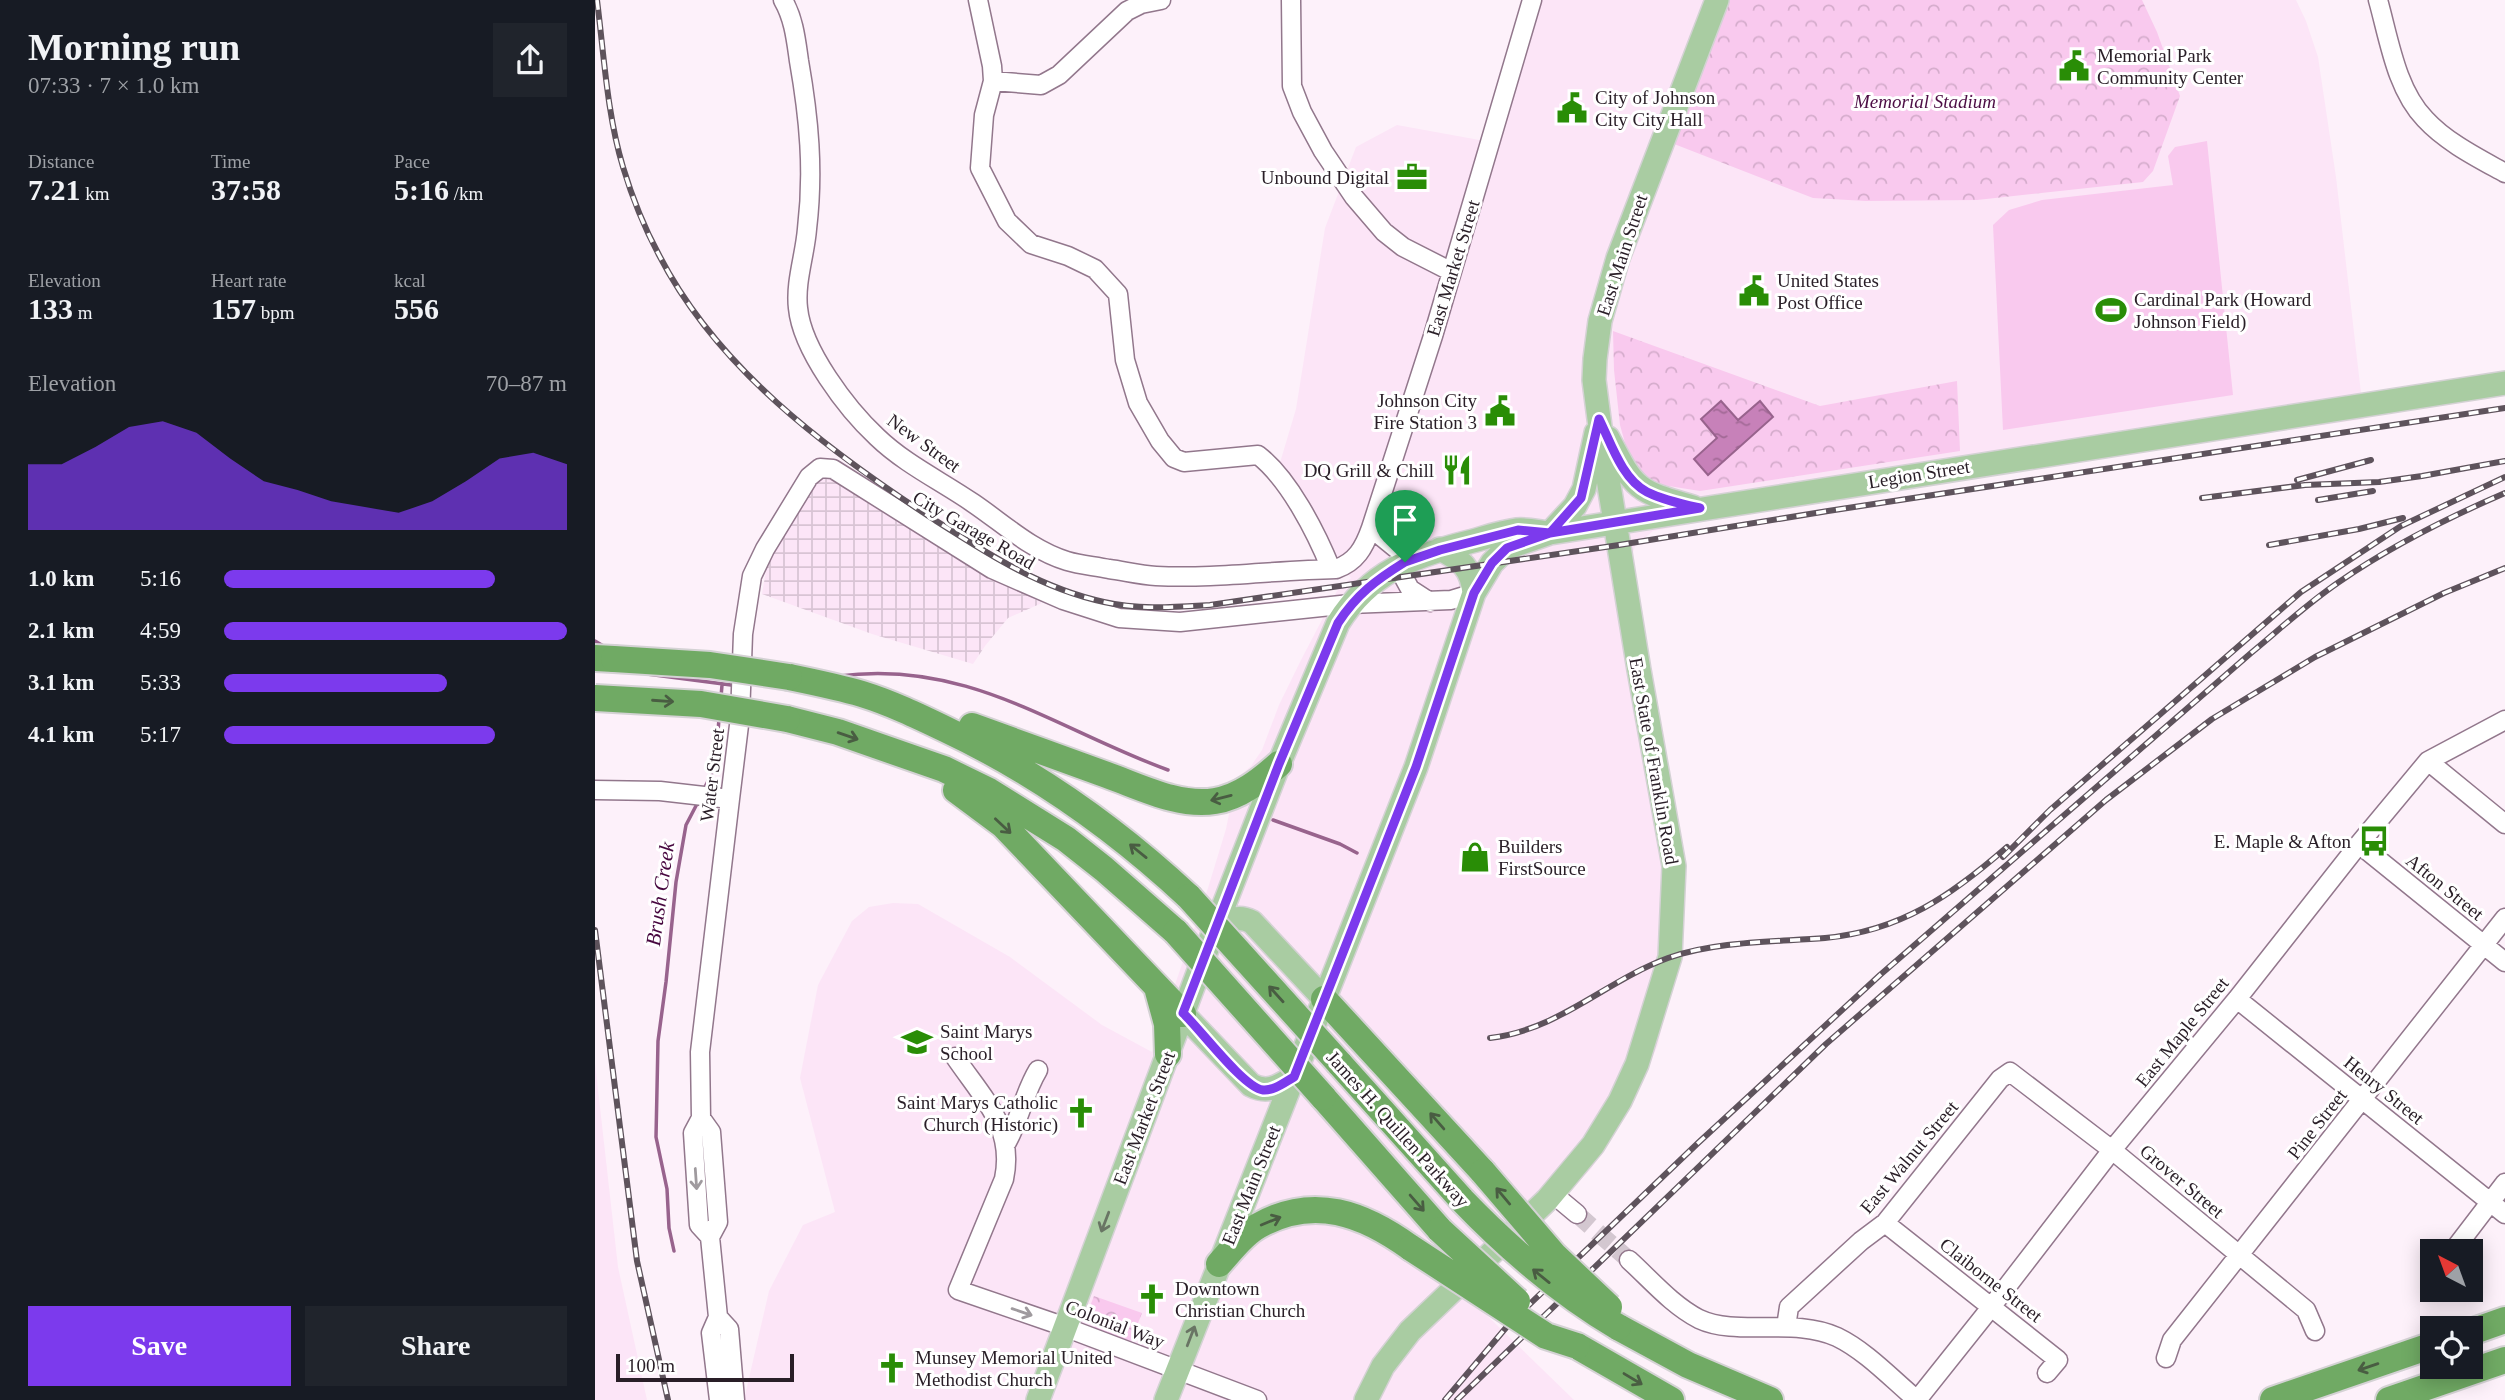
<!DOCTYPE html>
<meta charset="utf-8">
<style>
:root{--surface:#171b24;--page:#20242c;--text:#f1f3f6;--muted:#9ea1a6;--accent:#7c3aed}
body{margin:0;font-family:Georgia,serif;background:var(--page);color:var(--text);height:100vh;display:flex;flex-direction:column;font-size:26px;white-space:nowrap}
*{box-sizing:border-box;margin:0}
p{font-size:23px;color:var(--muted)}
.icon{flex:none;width:38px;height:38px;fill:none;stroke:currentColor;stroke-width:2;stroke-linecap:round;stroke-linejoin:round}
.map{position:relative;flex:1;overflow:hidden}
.panel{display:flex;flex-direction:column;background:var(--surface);width:595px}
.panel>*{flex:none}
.needle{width:46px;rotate:319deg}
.buttons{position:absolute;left:1825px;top:1239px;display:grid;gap:14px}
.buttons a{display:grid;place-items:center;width:63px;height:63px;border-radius:0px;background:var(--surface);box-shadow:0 4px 18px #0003;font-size:35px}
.scale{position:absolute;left:21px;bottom:18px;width:178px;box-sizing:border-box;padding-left:7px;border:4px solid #291e27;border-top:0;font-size:19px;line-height:24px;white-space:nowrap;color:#291e27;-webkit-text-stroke:5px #fff;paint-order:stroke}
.pin{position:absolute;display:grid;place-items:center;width:60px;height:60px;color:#fff;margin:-72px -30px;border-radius:50% 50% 50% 0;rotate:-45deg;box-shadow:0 0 7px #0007}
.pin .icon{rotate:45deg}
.round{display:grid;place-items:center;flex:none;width:74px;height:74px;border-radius:0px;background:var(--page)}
.headline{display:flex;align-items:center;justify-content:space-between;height:119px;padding:0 28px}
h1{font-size:38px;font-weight:600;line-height:52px}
.figures{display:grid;grid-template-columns:repeat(3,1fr);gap:10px;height:119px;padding:7px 28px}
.figures div{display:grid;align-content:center}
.figures b{font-size:30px;font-weight:600}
.figures small{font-size:19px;font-weight:400}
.figures p{font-size:19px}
.chart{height:196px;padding:14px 28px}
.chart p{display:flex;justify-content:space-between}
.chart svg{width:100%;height:126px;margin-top:7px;fill:var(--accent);opacity:.7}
.cta{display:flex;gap:14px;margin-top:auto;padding:14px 28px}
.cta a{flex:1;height:80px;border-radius:0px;background:var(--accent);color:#fff;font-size:28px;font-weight:600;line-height:80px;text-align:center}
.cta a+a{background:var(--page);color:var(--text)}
ul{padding:0 28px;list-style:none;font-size:23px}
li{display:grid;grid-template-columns:112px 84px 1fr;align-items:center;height:52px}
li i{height:18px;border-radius:9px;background:var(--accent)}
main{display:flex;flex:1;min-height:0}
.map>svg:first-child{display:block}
.built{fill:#fce5f7}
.industrial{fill:url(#industrial-grid)}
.forest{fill:url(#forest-crowns)}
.pitch{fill:#f9c9ee}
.water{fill:url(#water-ripples);stroke:#98638d;stroke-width:2}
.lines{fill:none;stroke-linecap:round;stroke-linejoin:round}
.stream{stroke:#98638d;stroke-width:3.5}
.minor-tunnel{stroke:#d3c7d0;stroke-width:18;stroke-dasharray:18 9;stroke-linecap:butt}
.minor-casing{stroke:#92778c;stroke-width:21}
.major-casing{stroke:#d4d2d4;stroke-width:26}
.highway-casing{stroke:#d4d2d4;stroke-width:30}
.minor{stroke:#fff;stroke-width:18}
.major{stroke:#a9cca2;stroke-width:23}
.highway{stroke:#70aa64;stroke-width:26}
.rail-casing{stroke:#5e535c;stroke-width:6}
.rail{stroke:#fff;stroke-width:3.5;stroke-dasharray:10;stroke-linecap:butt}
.highway-bridge-casing{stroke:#d4d2d4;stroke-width:30;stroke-linecap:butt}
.highway-bridge{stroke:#70aa64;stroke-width:26}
.oneway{stroke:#495d42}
.oneway2{stroke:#9f9a9e}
.oneway3{stroke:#697564}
.route-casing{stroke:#fff;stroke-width:14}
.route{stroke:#7c3aed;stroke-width:9}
.labels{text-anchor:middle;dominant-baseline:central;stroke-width:6;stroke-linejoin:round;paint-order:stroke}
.poi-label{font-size:19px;fill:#291e27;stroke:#fff;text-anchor:start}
.park-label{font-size:19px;font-style:italic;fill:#4d0e45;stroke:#fff}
.street-label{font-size:19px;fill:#291e27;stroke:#fff}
.water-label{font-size:21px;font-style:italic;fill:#47073f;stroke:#fff}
</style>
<main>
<section class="panel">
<div class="headline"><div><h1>Morning run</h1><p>07:33 · 7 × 1.0 km</p></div><a class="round"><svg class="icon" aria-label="share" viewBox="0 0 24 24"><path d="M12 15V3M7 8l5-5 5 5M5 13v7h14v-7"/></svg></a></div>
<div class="figures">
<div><p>Distance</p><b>7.21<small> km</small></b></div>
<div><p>Time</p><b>37:58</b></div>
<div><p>Pace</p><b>5:16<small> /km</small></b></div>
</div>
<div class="figures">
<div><p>Elevation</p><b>133<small> m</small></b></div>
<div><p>Heart rate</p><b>157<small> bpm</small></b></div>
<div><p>kcal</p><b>556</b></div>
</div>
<div class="chart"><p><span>Elevation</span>70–87 m</p>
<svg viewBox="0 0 160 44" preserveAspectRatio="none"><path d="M0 44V21L10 21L20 15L30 8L40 6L50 10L60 19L70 27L80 30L90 34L100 36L110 38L120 34L130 27L140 19L150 17L160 21V44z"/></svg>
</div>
<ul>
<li><b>1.0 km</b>5:16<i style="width:79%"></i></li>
<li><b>2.1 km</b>4:59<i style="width:100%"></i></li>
<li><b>3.1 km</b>5:33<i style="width:65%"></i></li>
<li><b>4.1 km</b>5:17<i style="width:79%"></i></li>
</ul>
<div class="cta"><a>Save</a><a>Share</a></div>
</section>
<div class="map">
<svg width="1910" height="1400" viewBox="0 0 1910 1400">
<defs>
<pattern id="industrial-grid" width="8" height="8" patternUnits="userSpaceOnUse" patternTransform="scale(1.75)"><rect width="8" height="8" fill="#fce5f7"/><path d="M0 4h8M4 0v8" fill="none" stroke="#d8c4d4"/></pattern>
<pattern id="forest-crowns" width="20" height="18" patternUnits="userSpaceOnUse" patternTransform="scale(1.75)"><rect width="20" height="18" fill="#f9c9ee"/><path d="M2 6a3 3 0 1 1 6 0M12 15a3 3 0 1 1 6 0" fill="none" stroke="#d5accc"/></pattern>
<pattern id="water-ripples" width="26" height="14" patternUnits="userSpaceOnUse" patternTransform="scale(1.75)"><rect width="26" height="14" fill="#c781b9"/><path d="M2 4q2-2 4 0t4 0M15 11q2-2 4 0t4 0" fill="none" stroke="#a26996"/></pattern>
</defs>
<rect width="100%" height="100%" fill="#fdf1fa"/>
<path class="built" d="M943,0H1701L1711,21L1723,57L1741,177L1769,419L1304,486L1058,531L1040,546L1035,563L1083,860L1075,984L1063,1045L1034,1109L996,1169L871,1295L979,1400H149L174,1291L208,1225L240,1212L205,1078L223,985L257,921L274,907L298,903L323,904L415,957L507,1025L557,1052L613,888L631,829L641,779L656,766L667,750L684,705L706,660L742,591L756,578L739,556L684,466L701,409L730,228L761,147L802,125L901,143Z
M0,1063L23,1267L52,1400H0Z"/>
<path class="industrial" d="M226,477L241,478L376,564L447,603L413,618L390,646L378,664L277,634L167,594L172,565L215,489Z"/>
<path class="forest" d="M1129,0H1547L1562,32L1585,96L1558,171L1548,182L1382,200L1271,201L1218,198L1074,142Z
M1018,331L1225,406L1362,381L1365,451L1105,491L1061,484L1048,478L1030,443L1025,425L1019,370Z
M499,1296L547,1313L536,1341L499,1328L492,1314Z"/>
<path class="pitch" d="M1612,141L1638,395L1408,430L1398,225L1414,210L1447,200L1578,185L1573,156L1580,147Z"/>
<path class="water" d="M1126,401L1143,420L1165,401L1178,417L1113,475L1099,459L1122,438L1106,419Z"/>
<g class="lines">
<path class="stream" d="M0,641L10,647
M52,674L136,685
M244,676C372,659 459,728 573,770
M126,697L127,685
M109,789L120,767L124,719
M678,820L745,844L762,853
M79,1251L74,1228L72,1189L61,1137L63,1041L71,982L81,882L91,825L103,802"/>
<path class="minor-tunnel" d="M982,1214L1034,1260"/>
<g class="minor-casing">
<path id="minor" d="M188,0C199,19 201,40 204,61C214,118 219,171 212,229C210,255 200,282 203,308C207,350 252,409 282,437C310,464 346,481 378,503C409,524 436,550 472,561C485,565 500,566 514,569C529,571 545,575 561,576C621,579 681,570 741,569C761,562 769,548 776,528L838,336L937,0
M383,0L397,66L398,81L389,115L385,168L412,221L436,244L473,256L500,269L523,294L530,360L543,403L565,441L579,458L589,462L663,455C694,479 721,532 736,569
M696,0L697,86L707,112L728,151L759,197L789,232L808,247L857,272
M1783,0C1794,39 1801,89 1830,119C1851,142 1883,158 1910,173
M398,81L446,85L464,75L532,11L546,4L566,0
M776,528L803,550L810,562L809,578L815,589L835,602
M1833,761L1910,824
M0,790L65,791L135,799
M1764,844L1910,962
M1642,999L1910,1214
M360,1057C387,1097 420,1127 409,1179L363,1290L459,1323L662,1400
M106,1118L116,1132L123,1222L115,1237L123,1317L116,1333L124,1400
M412,1142C425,1119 429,1093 443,1070
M958,1194L982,1214
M1290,1223L1463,1360L1452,1373
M115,1237L104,1225L98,1133L106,1118L105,1052L135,799L145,717L148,634L157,576L170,549L214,477L225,468L238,469L397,569L468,600L524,618L585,622L755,604L856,600L879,593
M1858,1251L1910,1183
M1034,1260C1056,1280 1077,1305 1104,1319C1142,1337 1199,1317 1242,1337C1271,1351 1297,1379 1322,1400L1397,1306L1517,1150L1642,999L1764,844L1833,761L1910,720
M123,1317L134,1329L140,1400
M1191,1327L1194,1307L1266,1241L1290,1223L1405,1079L1415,1072L1517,1150L1711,1310L1720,1331
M1571,1358L1577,1340L1910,918"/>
</g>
<g class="major-casing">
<path id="major" d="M1013,438C1040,490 1041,491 1098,507
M845,549C866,559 877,569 879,593
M620,928C633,921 642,914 657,922L729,999
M588,1014L656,1085C673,1094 684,1086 699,1077
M443,1400L620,928L684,764L743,623C775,572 818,556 874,542C889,538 906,532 922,530C932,529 944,532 955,533L1910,383
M571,1400L821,767L879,593L897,563L912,548L955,533L980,506L989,489L1001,433
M771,1400L788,1366L815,1331L952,1200L998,1145L1025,1101L1042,1064L1075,957L1079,866L1044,670L1007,442L999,380L1000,359L1005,321L1023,258L1122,0"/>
</g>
<g class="highway-casing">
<path id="highway" d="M0,658L19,659
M194,677C218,682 243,687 267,694C296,703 323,716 350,729C441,772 520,828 594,897
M192,719L243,732L283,746L349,769L394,791L471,839L509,869L581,932
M377,726C422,742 467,759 512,775C546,787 584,807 620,801C645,797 666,780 684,764
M361,790L408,825L588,1014
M563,991L572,1024L573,1054
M729,999L888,1172
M744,1063L867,1200
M728,1097L845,1230
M624,1264C636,1251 648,1234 663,1226C719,1194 769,1214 816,1248
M1023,1327L1093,1365L1175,1400
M1876,1332L1910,1320
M982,1346L1076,1400
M1678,1400L1838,1345
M1794,1400L1910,1360"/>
</g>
<use href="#minor" class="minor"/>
<use href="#major" class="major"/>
<use href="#highway" class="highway"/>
<g class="rail-casing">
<path id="rail" d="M2,0C9,55 12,114 28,167C37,197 49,227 64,255C122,368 231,449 335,517C390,552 444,588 509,602C544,610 580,607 615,605L1024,545L1233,511L1910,408
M1702,480L1776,460
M1607,498L1710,485L1784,482L1827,476L1910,461
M1723,500L1778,491
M1674,545L1764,529L1808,518
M1408,857L1455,810L1706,592L1806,526L1910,477
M0,930L42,1261L73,1400
M895,1038C964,1030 1010,981 1073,958C1121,941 1180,942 1230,938C1306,931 1357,895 1412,847
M850,1400L915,1323L1103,1143L1285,975L1656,653C1685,629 1713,603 1744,582C1796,546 1852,518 1910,493
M862,1400L1231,1044L1511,800L1617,719L1720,657L1849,593L1910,568"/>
</g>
<use href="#rail" class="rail"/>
<g class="highway-bridge-casing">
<path id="highway-bridge" d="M19,659L115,665L194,677
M0,698L106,704L192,719
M594,897L744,1063
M581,932L728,1097
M888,1172L959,1255L1014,1307
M867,1200C915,1250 964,1292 1023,1327
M845,1230L922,1301
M816,1248L951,1336L982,1346"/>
</g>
<use href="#highway-bridge" class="highway-bridge"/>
</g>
<defs><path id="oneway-shaft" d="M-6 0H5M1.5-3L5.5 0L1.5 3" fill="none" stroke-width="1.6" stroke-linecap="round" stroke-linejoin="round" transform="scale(1.75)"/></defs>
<g class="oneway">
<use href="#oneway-shaft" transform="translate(68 701) rotate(4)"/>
<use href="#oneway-shaft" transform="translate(253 736) rotate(19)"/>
<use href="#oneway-shaft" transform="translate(626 798) rotate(166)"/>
<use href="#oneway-shaft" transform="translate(408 826) rotate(43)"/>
<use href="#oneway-shaft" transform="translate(543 851) rotate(-141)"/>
<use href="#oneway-shaft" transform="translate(681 994) rotate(-132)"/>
<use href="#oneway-shaft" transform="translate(842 1121) rotate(-131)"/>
<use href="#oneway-shaft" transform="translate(908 1196) rotate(-130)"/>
<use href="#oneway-shaft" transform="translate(822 1203) rotate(49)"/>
<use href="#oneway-shaft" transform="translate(676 1221) rotate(-22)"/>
<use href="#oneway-shaft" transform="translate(946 1276) rotate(-141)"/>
<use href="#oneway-shaft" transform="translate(1773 1367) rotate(161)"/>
<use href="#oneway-shaft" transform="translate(1038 1379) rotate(31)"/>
</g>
<g class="oneway2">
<use href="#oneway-shaft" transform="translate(101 1179) rotate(86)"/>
<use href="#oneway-shaft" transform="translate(427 1312) rotate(19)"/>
</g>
<g class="oneway3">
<use href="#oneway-shaft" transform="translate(510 1222) rotate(111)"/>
<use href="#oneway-shaft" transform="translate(596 1336) rotate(-69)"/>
</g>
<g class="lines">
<g class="route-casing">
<path id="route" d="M810,562C781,580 762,594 743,623L684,764L588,1013C605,1029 649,1088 668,1090C679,1091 690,1082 699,1077L821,767L879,593L897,563L912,548L955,533L1105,508C1087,504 1068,500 1052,492C1027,479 1016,443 1004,419L986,498L955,533L923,530L845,550L810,562"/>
</g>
<use href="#route" class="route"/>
</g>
<defs>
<g id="civic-bare" transform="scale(2.415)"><path d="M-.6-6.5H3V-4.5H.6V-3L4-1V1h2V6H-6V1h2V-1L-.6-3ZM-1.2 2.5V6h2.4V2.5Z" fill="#298d06" stroke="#fff" stroke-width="2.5" paint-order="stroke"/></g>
<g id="office-bare" transform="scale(2.415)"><path d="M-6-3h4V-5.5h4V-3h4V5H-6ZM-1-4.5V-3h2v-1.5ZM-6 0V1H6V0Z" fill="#298d06" stroke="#fff" stroke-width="2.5" paint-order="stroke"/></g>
<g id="stadium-bare" transform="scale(2.415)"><path d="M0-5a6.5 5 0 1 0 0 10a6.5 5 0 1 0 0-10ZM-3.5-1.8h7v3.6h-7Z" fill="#298d06" stroke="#fff" stroke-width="2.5" paint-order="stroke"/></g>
<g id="restaurant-bare" transform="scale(2.415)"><path d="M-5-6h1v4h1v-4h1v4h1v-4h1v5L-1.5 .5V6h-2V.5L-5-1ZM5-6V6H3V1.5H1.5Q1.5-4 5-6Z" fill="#298d06" stroke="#fff" stroke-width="2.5" paint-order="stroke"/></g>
<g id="bus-bare" transform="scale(2.415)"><path d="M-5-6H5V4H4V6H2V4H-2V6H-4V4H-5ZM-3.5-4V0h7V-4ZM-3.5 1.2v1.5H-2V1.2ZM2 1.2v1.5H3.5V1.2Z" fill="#298d06" stroke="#fff" stroke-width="2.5" paint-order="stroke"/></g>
<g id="shop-bare" transform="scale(2.415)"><path d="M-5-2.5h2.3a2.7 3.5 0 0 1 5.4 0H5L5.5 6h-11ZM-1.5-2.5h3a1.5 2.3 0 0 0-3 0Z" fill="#298d06" stroke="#fff" stroke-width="2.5" paint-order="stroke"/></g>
<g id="school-bare" transform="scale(2.415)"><path d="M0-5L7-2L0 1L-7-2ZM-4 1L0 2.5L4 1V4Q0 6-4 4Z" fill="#298d06" stroke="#fff" stroke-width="2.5" paint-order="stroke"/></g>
<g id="church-bare" transform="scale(2.415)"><path d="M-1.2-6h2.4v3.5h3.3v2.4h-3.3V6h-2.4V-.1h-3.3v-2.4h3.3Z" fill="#298d06" stroke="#fff" stroke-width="2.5" paint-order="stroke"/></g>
</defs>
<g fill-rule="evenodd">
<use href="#civic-bare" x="1479" y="66"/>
<use href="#civic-bare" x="977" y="108"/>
<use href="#office-bare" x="817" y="177"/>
<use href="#civic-bare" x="1159" y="291"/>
<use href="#stadium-bare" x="1516" y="310"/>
<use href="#civic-bare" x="905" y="411"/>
<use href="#restaurant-bare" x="862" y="470"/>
<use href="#bus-bare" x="1779" y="841"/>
<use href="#shop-bare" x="880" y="857"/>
<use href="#school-bare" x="322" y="1042"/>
<use href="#church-bare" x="486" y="1113"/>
<use href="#church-bare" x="557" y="1299"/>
<use href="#church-bare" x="297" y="1368"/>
</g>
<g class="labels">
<g class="poi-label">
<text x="1502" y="55">Memorial Park<tspan x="1502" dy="22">Community Center</tspan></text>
<text x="1000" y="97">City of Johnson<tspan x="1000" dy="22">City City Hall</tspan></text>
<text x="794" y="177" text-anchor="end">Unbound Digital</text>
<text x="1182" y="280">United States<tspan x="1182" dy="22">Post Office</tspan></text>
<text x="1539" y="299">Cardinal Park (Howard<tspan x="1539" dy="22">Johnson Field)</tspan></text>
<text x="882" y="400" text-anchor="end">Johnson City<tspan x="882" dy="22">Fire Station 3</tspan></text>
<text x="839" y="470" text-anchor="end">DQ Grill &amp; Chill</text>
<text x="1756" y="841" text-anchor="end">E. Maple &amp; Afton</text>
<text x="903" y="846">Builders<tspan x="903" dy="22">FirstSource</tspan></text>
<text x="345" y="1031">Saint Marys<tspan x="345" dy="22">School</tspan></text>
<text x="463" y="1102" text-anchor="end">Saint Marys Catholic<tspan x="463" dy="22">Church (Historic)</tspan></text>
<text x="580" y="1288">Downtown<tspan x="580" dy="22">Christian Church</tspan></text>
<text x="320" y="1357">Munsey Memorial United<tspan x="320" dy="22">Methodist Church</tspan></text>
</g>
<g class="park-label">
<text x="1330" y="101">Memorial Stadium</text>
</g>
<g class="street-label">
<text transform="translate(1027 255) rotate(-72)">East Main Street</text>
<text transform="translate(858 268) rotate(-73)">East Market Street</text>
<text transform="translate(329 443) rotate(36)">New Street</text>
<text transform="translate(1324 474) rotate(-9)">Legion Street</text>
<text transform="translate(379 530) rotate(30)">City Garage Road</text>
<text transform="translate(1059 761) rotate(80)">East State of Franklin Road</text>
<text transform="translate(117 775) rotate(-83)">Water Street</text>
<text transform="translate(1850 887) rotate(39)">Afton Street</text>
<text transform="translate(1587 1032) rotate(-51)">East Maple Street</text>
<text transform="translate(1789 1090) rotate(39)">Henry Street</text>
<text transform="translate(549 1118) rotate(-69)">East Market Street</text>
<text transform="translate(1722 1124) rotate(-52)">Pine Street</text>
<text transform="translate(803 1129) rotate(48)">James H. Quillen Parkway</text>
<text transform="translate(1314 1157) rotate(-50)">East Walnut Street</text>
<text transform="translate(1587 1181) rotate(40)">Grover Street</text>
<text transform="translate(656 1185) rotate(-68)">East Main Street</text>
<text transform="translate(1396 1280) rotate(38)">Claiborne Street</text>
<text transform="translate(520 1324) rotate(21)">Colonial Way</text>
</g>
<g class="water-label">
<text transform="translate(65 894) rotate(-82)">Brush Creek</text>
</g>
</g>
</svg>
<div class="buttons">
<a><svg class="needle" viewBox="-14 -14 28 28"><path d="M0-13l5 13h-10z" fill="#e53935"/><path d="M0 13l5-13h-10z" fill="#9ea1a6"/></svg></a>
<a><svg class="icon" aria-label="locate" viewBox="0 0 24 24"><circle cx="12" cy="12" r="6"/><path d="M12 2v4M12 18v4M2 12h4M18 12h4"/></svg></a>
</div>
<div class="scale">100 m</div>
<div class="pin" style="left:810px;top:562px;background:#1e9e55"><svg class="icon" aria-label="arrive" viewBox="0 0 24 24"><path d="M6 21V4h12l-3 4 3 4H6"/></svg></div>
</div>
</main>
